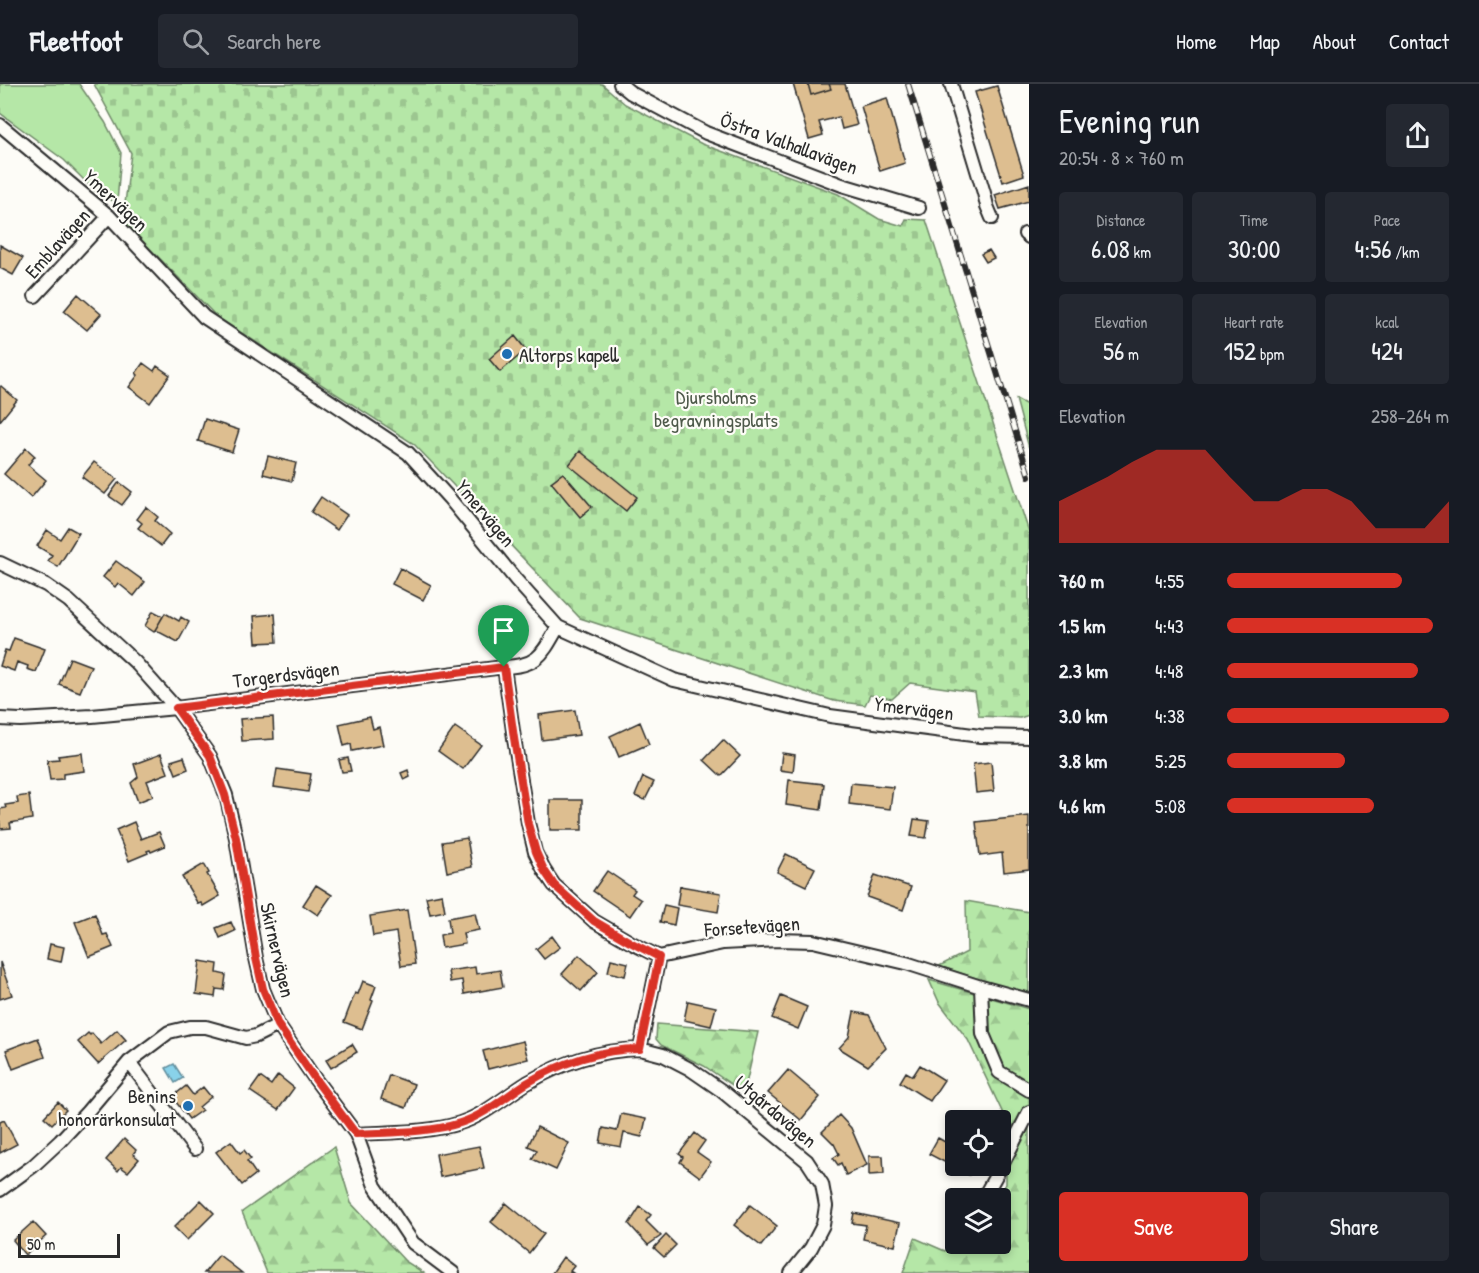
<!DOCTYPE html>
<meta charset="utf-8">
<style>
:root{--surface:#171b24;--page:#242831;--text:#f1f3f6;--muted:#9ea1a6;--line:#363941;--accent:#d93025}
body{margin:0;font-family:"Patrick Hand",sans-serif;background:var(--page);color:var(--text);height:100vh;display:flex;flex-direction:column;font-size:22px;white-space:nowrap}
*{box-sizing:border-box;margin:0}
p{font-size:20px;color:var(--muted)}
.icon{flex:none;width:33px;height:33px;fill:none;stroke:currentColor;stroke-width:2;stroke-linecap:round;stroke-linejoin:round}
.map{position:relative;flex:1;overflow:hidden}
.panel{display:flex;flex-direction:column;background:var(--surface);width:450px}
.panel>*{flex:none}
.tools{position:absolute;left:945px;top:1026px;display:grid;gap:12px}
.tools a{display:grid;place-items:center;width:66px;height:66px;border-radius:6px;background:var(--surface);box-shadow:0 3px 9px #0003;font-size:30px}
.scale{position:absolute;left:18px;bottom:15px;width:102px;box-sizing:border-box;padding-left:6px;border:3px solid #2b2b2b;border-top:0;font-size:16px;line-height:21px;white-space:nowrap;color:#2b2b2b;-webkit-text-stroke:4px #fdfcf7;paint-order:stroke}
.pin{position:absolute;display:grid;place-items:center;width:51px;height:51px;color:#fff;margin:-62px -26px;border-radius:50% 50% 50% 0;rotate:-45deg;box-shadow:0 0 6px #0007}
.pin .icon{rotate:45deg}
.round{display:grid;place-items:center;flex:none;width:63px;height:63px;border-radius:6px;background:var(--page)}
.overview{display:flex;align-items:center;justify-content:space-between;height:102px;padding:0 30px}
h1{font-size:33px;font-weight:600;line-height:45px}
.metrics{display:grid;grid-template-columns:repeat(3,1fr);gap:9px;height:102px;padding:6px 30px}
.metrics div{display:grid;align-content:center;border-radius:6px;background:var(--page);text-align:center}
.metrics b{font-size:26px;font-weight:600}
.metrics small{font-size:16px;font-weight:400}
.metrics p{font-size:16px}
.chart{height:168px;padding:12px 30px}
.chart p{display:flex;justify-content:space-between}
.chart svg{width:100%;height:108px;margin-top:6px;fill:var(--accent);opacity:.7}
.action{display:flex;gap:12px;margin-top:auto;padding:12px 30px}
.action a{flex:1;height:69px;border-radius:6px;background:var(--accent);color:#fff;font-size:24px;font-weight:600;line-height:69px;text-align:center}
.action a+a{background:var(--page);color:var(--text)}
ul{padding:0 30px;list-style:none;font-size:20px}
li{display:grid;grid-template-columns:96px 72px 1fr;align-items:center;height:45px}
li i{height:15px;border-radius:8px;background:var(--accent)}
header{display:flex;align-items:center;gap:36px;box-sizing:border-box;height:84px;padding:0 30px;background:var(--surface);border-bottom:2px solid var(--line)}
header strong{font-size:28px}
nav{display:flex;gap:33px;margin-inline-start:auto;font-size:21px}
.search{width:420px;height:54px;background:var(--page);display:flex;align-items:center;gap:15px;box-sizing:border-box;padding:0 21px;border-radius:6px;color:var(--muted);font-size:22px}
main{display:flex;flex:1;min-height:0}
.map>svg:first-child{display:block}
.green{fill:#b5e7a7;stroke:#708969;stroke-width:1.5}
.forest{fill:url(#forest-firs);stroke:#708969;stroke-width:1.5}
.cemetery{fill:url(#cemetery-stones);stroke:#708969;stroke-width:1.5}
.water{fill:url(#water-ripples);stroke:#638f9e;stroke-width:1.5}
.building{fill:#ddbe90;stroke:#2b2b2b;stroke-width:1.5}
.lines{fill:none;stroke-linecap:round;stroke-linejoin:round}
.street-casing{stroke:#2b2b2b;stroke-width:16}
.street{stroke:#fdfcf7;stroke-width:12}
.rail-casing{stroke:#2b2b2b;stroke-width:6}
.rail{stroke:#fdfcf7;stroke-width:4;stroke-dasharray:11;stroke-linecap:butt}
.route-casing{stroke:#fff;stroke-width:12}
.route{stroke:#d93025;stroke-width:8}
.poi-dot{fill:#1f6fb2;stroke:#fdfcf7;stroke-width:2}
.labels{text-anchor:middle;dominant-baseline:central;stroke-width:4.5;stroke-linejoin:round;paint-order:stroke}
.street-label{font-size:20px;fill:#2b2b2b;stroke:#fdfcf7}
.poi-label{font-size:20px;fill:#2b2b2b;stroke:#fdfcf7;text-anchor:start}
.park-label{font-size:20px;fill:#4e5a4a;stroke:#fdfcf7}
</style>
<header>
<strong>Fleetfoot</strong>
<div class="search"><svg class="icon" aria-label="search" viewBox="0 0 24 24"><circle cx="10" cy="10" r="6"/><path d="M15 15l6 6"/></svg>Search here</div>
<nav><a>Home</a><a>Map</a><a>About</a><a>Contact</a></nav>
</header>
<main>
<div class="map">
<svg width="1029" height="1189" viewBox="0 0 1029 1189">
<defs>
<pattern id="forest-firs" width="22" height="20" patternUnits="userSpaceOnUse" patternTransform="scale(1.5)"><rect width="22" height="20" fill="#b5e7a7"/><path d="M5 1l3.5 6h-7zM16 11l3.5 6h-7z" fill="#9cc690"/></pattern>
<pattern id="cemetery-stones" width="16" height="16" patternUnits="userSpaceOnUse" patternTransform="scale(1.5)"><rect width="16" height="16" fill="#b5e7a7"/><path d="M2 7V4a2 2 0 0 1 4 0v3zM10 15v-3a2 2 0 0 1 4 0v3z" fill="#9cc690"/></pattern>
<pattern id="water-ripples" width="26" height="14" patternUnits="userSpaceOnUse" patternTransform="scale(1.5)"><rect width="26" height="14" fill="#89d2ea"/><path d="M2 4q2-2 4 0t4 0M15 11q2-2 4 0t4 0" fill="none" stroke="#76b4c9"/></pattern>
</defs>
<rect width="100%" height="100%" fill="#fdfcf7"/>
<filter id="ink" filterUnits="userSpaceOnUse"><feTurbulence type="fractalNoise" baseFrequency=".0167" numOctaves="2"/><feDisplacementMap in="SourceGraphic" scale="12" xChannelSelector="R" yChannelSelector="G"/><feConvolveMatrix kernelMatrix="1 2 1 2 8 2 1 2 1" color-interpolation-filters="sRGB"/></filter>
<g filter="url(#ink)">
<path class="green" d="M0,0H79L105,38L121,69L117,119L96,108L64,76L0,29Z"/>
<path class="forest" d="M1016,315L1029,322V364Z
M966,817L1029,828V910L1019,908L939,882L967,868Z
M929,896L1029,925V1189H903L915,1154L945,1167L955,1158L956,1160H1000V1114H995L1006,1100V1036L968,956L939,918Z
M657,940L758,948L744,1009L704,982L661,961L656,955Z
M334,1063L351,1119L405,1177L424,1189H267L242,1128Z"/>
<path class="cemetery" d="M94,0H602L625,20L702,60L838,110L879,135L903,142L906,135L926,136L1029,448V631L1020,634L979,632L975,608L910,599L892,615L870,611L865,621L834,617L580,534L414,360L217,233L128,142L125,120L131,69Z"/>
<path class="water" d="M174,980L183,994L175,999L166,984Z"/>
<path class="building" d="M793,0H808L811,11L831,5L829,0H845L857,41L842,45L839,33L819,38L823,51L809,55Z
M793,0H845L857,41L842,45L839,33L819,38L823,51L809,55Z
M997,2L1024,91L1003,98L975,8Z
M887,14L905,79L880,87L861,22Z
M1029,100V117L1000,125L995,111Z
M0,161L23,174L13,191L0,184Z
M989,166L994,174L986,178L981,170Z
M78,210L101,230L87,246L64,227Z
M515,252L526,266L500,288L489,275Z
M143,279L154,287L157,282L170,291L150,319L129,303L138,291L136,289Z
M1,302L17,316L0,337V303Z
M205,335L239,346L232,368L198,357Z
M26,364L35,372L28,381L46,396L31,414L4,390Z
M580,367L637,413L626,427L569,381Z
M268,372L296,379L292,397L263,390Z
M94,378L117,395L105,410L82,393Z
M563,389L592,423L580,433L551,398Z
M119,398L132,408L122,421L109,412Z
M321,413L347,431L337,446L311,428Z
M146,423L158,433L155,437L170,450L161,462L138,444L142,439L137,435Z
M68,443L79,449L58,483L48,477L52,471L37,462L47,446L60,455Z
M116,477L145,498L134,512L118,499L115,503L103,493Z
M400,484L431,501L423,516L392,500Z
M153,527L163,532L154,548L145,542Z
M165,529L179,537L181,533L189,538L178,558L155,546Z
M275,530L277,558L256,559L254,532Z
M14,554L45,565L36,588L27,585L28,582L17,578L14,587L0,582L5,566L9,567Z
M70,574L91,582L80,608L59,600Z
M575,626L579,651L542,656L539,631Z
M273,633L274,655L242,657L240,635Z
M370,633L373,645L379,643L383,661L352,667L351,660L344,662L339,640Z
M640,638L649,660L619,673L610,652Z
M455,643L481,661L463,685L438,667Z
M723,656L740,672L721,692L704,676Z
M82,669L84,687L63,690V695L50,696L47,676L59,675L58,672Z
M782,669L795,671L793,688L780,686Z
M161,670L168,689L147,697L153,712L138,718L131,699L138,693L134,680Z
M184,673L188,685L176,690L171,677Z
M348,674L351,687L342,688L339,676Z
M991,678L994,707L976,709L973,680Z
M277,685L311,690L308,708L274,703Z
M408,686L410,693L404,696L401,689Z
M643,693L654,698L645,716L635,712Z
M789,696L824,700L821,726L786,721Z
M851,699L893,703L890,725L849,720Z
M29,711L32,735L10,739L11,744L0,745V725L6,724L5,721L18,719L17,713Z
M550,716H582V746H550Z
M1029,732V785L1004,788L1002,769L980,772L976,738Z
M914,735L929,737L926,754L911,752Z
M134,738L141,755L159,748L165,762L151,768L150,766L147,767L148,769L129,777L116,746Z
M467,754L472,783L447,788L442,758Z
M786,770L815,784L806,802L777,788Z
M204,780L209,789L207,790L220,812L203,822L201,819L198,820L182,793Z
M607,787L635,806L632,810L641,816L630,832L593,807Z
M875,791L911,803L903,826L867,813Z
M316,801L332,811L318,831L303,821Z
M680,802L721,809L718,828L677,821Z
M442,810L445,827L430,830L426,813Z
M664,821L677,824L674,841L660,838Z
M407,826L415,880L401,882L396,848L373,852L370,832Z
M475,829L479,846L463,849L465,860L442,864L440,851L450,849L448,834Z
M95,830L103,851L107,850L113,863L89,873L75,838Z
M231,838L235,847L220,854L216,844Z
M552,852L560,863L544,875L536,865Z
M50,860L64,863L61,878L47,875Z
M579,871L598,888L581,907L562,890Z
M611,875L628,879L625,892L608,888Z
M200,877L218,880L217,889L226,891L224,906L216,905L215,913L196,910Z
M0,878L12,911L0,915Z
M475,883L476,890L500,886L503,903L464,910L462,896L450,898L448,887Z
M363,897L376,902L371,916L373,917L362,945L344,938L355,909L358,910Z
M781,912L807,923L798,945L772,934Z
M688,917L716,923L711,942L684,936Z
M854,928L869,931L886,964L868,982L839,964L849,953Z
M117,946L126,956L98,980L78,958L88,949L90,951L92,949L101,960Z
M38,954L45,973L13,985L6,966Z
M523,957L528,975L488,985L483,967Z
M352,960L357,968L331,984L326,976Z
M920,981L944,996L930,1017L900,998L906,988L913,992Z
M788,986L820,1013L801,1036L768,1009Z
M278,991L294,1004L278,1026L250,1007L260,993L271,1001Z
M389,991L414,1000L406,1024L381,1015Z
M186,1002L193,1011L203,1003L211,1013L199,1023L202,1026L189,1035L172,1013Z
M58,1018L66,1026L52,1040L44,1033Z
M621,1030L646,1035L642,1053L624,1049L621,1063L600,1059L603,1044L617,1047Z
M839,1031L851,1044L867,1081L846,1091L841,1079L838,1081L833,1074L839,1070L834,1060L822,1048Z
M4,1036L17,1060L0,1069V1038Z
M537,1043L569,1059L556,1086L532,1075L537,1066L528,1062Z
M695,1049L705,1057L697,1068L711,1078L700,1093L680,1078L683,1073L679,1070Z
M938,1054L956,1064V1082H974L969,1091L929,1070Z
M124,1055L136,1066L133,1070L139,1075L128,1088L121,1083L118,1087L106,1076Z
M231,1057L240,1069L244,1066L251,1075L247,1077L256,1090L242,1101L216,1068Z
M479,1062L484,1084L440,1093L436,1070Z
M869,1072H883L884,1090L869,1091Z
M201,1116L214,1129L187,1156L174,1143Z
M506,1119L544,1150L529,1169L491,1138Z
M750,1121L777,1142L761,1162L734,1141Z
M640,1123L651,1131L646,1137L661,1152L648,1161L629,1140Z
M854,1129L900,1139L895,1162L863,1155L866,1141L852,1139Z
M33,1138L46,1152L25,1171L13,1156Z
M666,1151L676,1161L664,1173L654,1164Z
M219,1171L242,1189H204Z
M563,1173L574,1182L570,1187L573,1189H552Z"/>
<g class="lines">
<g class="street-casing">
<path id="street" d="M620,0L631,9L706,49L842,101L919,124
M951,0L984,109L987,122L992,134
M0,41L109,132L204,233L408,369L449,414L516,496L558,543L674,596L830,632L980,652L1029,653
M1025,150L1029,153
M35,212L109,132
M0,479L46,501L69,517L135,578L176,624L210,672L226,711L236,754L256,874L263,905L278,941L315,995L356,1050C389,1048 429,1049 460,1039C485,1031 506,1012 527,999C561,979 601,966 640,965L659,873
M504,583L514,654L528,739L535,768L544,786L554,801L594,837L630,858L659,873L723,859L778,856L813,857L906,879L981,903
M0,635L20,636L92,632L176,624L504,583C538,582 542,571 558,543
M1029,916L981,903L983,950L999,988L1029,1006
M640,965L663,971L690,985L722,1007L807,1077L822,1100L826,1122L823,1141L811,1164L791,1189
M129,978L195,1065
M356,1050L375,1102L413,1159L453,1189
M0,1106L33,1082L60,1057L87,1028L129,978L169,948L190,943H206L246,954L256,952L278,941
M985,1111L1003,1079L1029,1028"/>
</g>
<use href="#street" class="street"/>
<g class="rail-casing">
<path id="rail" d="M908,0L1029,392"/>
</g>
<use href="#rail" class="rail"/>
</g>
</g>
<g class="lines" filter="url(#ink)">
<g class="route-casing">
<path id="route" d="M504,583L514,654L528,740L536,768L544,786L554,801L594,837L630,858L659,873L640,965C601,965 560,979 527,999C506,1012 485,1031 460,1039C429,1049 389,1048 356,1050L315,995L278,941L263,905L256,874L236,754L225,711L210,672L176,624Z"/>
</g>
<use href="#route" class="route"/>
</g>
<g class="poi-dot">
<circle cx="507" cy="270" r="6"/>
<circle cx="188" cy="1022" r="6"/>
</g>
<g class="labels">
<g class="street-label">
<text transform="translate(789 59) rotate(20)">Östra Valhallavägen</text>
<text transform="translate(116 116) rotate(43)">Ymervägen</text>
<text transform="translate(57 159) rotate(-48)">Emblavägen</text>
<text transform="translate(486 429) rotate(50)">Ymervägen</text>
<text transform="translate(286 590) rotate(-7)">Torgerdsvägen</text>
<text transform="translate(914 624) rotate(7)">Ymervägen</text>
<text transform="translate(752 842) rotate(-4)">Forsetevägen</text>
<text transform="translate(278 866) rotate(77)">Skirnervägen</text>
<text transform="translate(776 1027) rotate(40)">Utgårdavägen</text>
</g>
<g class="poi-label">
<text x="519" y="270">Altorps kapell</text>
<text x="176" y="1011" text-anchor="end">Benins<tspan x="176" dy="23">honorärkonsulat</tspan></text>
</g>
<g class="park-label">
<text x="716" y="312">Djursholms<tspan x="716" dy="23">begravningsplats</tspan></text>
</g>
</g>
</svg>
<div class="tools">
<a><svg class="icon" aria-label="locate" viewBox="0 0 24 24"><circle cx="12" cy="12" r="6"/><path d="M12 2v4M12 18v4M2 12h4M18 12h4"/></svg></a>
<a><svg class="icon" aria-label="layers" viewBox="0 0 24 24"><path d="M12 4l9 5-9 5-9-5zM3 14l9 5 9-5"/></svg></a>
</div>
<div class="scale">50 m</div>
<div class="pin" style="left:504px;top:583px;background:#1e9e55"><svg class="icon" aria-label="arrive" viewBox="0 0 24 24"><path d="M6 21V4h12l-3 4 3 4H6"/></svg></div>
</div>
<section class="panel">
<div class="overview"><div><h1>Evening run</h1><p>20:54 · 8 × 760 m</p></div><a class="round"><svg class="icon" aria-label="share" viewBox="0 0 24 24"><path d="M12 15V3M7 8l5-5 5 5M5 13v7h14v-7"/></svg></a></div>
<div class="metrics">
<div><p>Distance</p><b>6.08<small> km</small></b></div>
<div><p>Time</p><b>30:00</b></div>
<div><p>Pace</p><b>4:56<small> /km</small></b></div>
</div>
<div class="metrics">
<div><p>Elevation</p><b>56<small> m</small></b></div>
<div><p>Heart rate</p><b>152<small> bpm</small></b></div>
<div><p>kcal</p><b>424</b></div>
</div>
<div class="chart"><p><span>Elevation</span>258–264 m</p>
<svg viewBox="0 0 160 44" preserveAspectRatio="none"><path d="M0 44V27L10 22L20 17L30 11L40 6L50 6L60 6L70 17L80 27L90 27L100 22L110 22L120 27L130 38L140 38L150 38L160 27V44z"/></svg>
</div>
<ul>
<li><b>760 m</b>4:55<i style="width:79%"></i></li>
<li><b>1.5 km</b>4:43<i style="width:93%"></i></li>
<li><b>2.3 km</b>4:48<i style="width:86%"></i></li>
<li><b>3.0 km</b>4:38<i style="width:100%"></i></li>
<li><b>3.8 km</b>5:25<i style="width:53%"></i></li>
<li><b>4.6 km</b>5:08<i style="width:66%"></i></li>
</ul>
<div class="action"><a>Save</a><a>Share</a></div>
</section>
</main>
